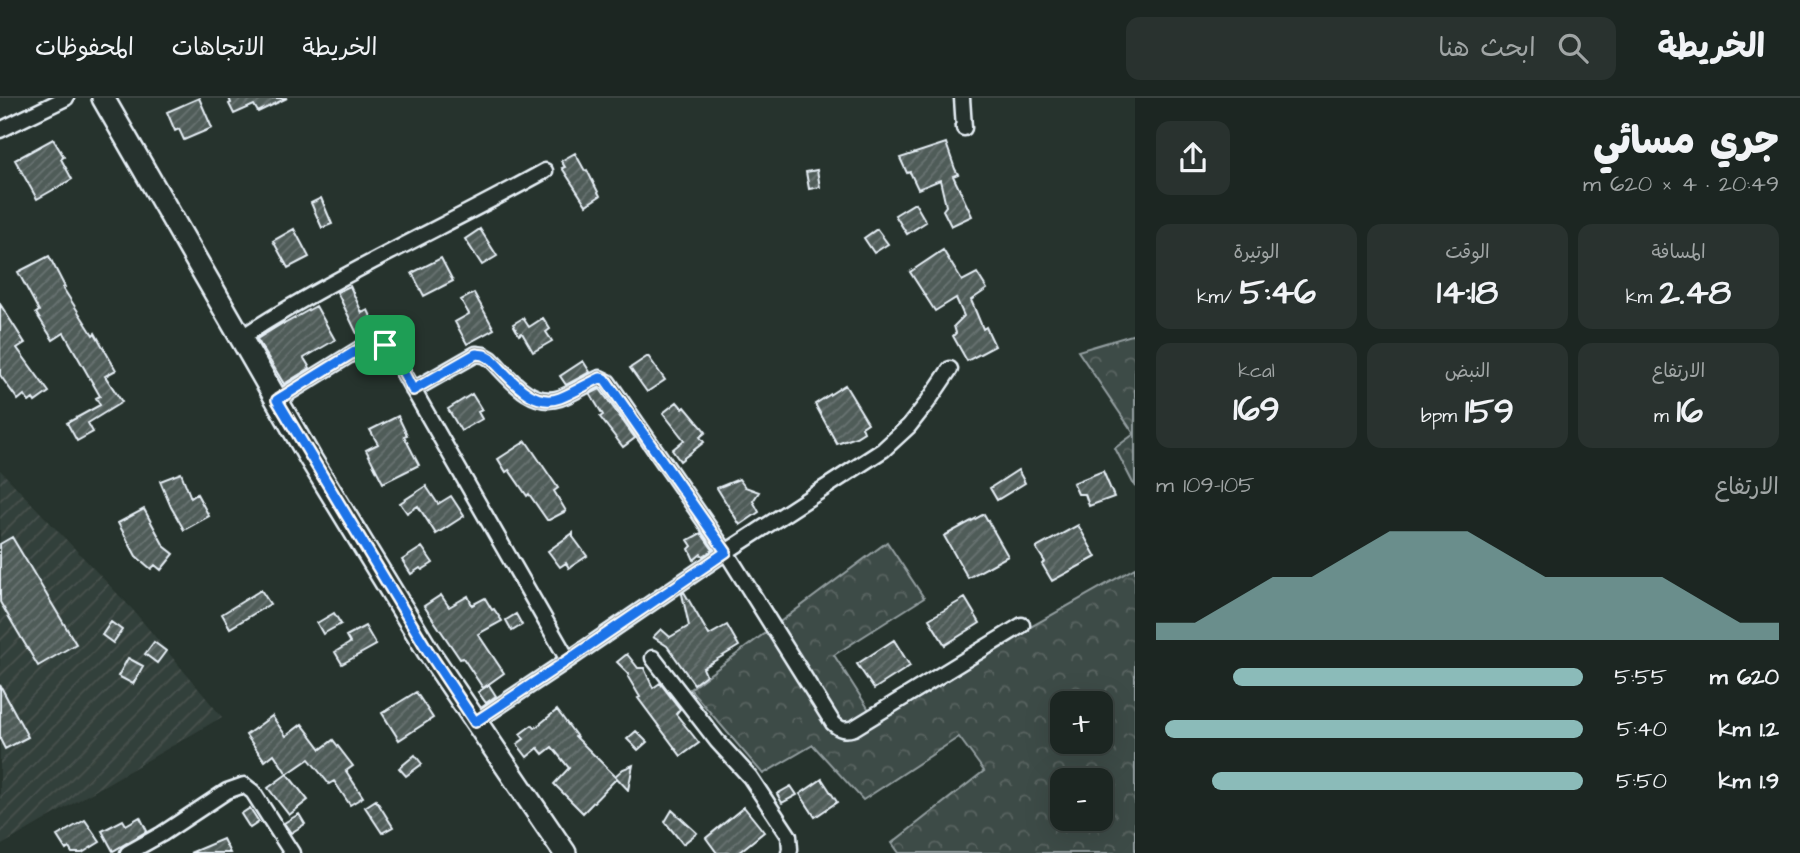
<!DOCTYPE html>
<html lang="ar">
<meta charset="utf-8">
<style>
:root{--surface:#1c2622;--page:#29322f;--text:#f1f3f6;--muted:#a0a5a5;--line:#3a4340;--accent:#8bbbb9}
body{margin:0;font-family:"Architects Daughter","Playpen Sans Arabic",sans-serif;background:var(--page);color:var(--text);direction:rtl;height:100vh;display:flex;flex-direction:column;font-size:26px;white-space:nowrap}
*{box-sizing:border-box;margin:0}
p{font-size:23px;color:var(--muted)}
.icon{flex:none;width:38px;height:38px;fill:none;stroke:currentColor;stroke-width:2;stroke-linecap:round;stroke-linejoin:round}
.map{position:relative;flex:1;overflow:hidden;direction:ltr}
.drawer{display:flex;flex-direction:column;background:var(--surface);width:665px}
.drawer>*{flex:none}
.fabs{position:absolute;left:1050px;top:593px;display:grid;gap:14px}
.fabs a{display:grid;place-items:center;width:63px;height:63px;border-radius:14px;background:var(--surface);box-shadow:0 7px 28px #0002,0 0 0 2px var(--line);font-size:35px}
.pin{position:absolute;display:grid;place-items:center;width:60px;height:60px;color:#fff;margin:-30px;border-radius:14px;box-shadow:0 4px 10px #0006}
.round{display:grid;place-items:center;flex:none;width:74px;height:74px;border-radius:14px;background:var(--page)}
.head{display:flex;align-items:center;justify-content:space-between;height:119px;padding:0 21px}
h1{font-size:38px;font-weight:800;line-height:52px}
.metrics{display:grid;grid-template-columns:repeat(3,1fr);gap:10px;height:119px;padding:7px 21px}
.metrics div{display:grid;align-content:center;border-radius:14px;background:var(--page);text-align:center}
.metrics b{font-size:35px;font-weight:800}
.metrics small{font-size:19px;font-weight:400}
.metrics p{font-size:19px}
.chart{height:196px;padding:14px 21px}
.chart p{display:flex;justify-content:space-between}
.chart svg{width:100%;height:126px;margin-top:7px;fill:var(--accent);opacity:.7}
ul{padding:0 21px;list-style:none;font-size:23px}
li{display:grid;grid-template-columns:112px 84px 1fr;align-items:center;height:52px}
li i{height:18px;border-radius:9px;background:var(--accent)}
header{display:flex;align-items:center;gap:42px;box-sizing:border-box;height:98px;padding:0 35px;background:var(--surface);border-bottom:2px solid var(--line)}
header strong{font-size:33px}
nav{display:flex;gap:38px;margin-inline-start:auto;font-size:24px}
.search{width:490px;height:63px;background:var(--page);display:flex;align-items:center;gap:18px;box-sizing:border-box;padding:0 24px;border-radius:14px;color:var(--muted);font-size:26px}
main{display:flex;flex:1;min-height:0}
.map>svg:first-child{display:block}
.industrial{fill:url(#industrial-furrows)}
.forest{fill:url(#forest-crowns);stroke:#939ea0;stroke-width:2;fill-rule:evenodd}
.building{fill:url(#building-hatch);stroke:#e8f1f8;stroke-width:2}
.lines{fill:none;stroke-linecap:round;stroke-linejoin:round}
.street-casing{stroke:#e8f1f8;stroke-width:19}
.secondary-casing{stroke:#e8f1f8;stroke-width:26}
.street{stroke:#26332d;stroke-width:14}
.secondary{stroke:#26332d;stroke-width:21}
.route-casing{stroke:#fff;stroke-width:14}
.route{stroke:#1a73e8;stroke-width:9}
</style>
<header>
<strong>الخريطة</strong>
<div class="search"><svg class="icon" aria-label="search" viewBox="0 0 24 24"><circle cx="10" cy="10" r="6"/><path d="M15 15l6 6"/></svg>ابحث هنا</div>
<nav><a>الخريطة</a><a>الاتجاهات</a><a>المحفوظات</a></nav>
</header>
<main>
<section class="drawer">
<div class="head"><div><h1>جري مسائي</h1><p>20:49 · 4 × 620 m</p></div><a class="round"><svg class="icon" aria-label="share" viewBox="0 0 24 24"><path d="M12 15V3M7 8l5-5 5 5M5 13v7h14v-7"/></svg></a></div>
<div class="metrics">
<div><p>المسافة</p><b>2.48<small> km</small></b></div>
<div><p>الوقت</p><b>14:18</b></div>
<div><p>الوتيرة</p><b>5:46<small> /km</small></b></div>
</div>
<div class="metrics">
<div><p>الارتفاع</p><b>16<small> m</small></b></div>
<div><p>النبض</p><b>159<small> bpm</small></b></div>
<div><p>kcal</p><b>169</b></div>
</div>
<div class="chart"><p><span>الارتفاع</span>105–109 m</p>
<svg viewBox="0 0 160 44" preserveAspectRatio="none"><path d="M0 44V38L10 38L20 30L30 22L40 22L50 14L60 6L70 6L80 6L90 14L100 22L110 22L120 22L130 22L140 30L150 38L160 38V44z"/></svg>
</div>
<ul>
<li><b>620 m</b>5:55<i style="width:82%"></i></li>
<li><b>1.2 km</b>5:40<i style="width:98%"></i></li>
<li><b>1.9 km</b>5:50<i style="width:87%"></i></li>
</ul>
</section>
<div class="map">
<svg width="1135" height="755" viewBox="0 0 1135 755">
<defs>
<pattern id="industrial-furrows" width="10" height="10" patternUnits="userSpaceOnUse" patternTransform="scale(1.75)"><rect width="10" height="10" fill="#333f3a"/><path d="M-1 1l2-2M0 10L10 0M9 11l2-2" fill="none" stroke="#47524e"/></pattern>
<pattern id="forest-crowns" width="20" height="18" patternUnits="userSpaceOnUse" patternTransform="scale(1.75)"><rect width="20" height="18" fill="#3e4b47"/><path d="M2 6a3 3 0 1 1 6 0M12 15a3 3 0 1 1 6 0" fill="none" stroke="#5a6562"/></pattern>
<pattern id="building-hatch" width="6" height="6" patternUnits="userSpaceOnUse" patternTransform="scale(1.75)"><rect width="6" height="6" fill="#505c59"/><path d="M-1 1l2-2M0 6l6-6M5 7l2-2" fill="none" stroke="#697472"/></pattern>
</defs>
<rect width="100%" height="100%" fill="#26332d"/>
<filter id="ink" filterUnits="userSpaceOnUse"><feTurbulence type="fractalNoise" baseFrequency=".0143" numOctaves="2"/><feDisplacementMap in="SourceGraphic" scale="14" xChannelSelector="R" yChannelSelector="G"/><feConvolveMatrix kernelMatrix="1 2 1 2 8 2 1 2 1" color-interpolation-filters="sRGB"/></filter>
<g filter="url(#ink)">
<path class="industrial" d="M0,372L132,511L222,619L0,748Z"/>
<path class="forest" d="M1135,236V389L1115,350L1134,336L1078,253Z
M887,444L924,500L834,557L873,618L1135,470V755H899L892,745L984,673L959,639L863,702L813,647L763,676L690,591ZM1062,606H1101V644H1062ZM1062,682H1101V721H1062Z"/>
<path class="building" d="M199,0L212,30L184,42L179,31L175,33L167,14Z
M229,0H287L258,14L254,7L234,16L229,6L231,5Z
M53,41L64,59L61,61L72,81L37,101L15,62Z
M946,45L955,71L958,76L953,78L972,118L951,128L943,112L946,108L940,82L918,91L910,74L907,75L900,60Z
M575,55L585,73L587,72L600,98L586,107L562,70L565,69L561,63Z
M817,72L820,89L809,91L806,74Z
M321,100L332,126L322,130L311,105Z
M915,105L926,124L907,136L895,117Z
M294,131L309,159L288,170L273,143Z
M480,131L497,158L482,167L465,141Z
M877,131L888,146L874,155L864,140Z
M943,152L962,183L977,175L987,191L971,202L983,231L986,229L995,248L967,263L953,238L956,235L954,228L964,218L956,200L935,213L910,174Z
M49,158L65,189L63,190L93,237L95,235L116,272L105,278L122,304L88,325L93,334L77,343L67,325L100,307L96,300L100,298L64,235L53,242L36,215L39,213L18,174Z
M441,160L453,183L424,198L412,175Z
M350,188L362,215L368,212L377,231L359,240L337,194Z
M474,195L494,231L467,246L455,224L469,216L461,202Z
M0,206L25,245L17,250L49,294L35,304L33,301L29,304L24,297L18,302L0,277Z
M316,208L335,242L304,260L310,270L284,286L257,241L283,225L284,226Z
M523,220L529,229L543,220L550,231L546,234L552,243L533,254L522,235L519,237L513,226Z
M648,258L665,282L647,294L630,270Z
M583,263L590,274L566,287L560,278Z
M845,287L868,325L862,329L864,334L856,339L837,346L815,306Z
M600,291L635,340L623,349L600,319L603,317L590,296Z
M472,296L482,312L478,314L482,321L461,333L448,311Z
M677,304L683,311L685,309L706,334L700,339L704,344L680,363L672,352L684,342L663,315Z
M398,318L407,337L404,338L419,367L383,385L366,352L378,346L370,332Z
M526,343L558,390L554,393L566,413L549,422H547L529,396L527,398L509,372L506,374L498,361Z
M1018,372L1025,385L997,402L990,390Z
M1103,373L1114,399L1089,408L1085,396H1078L1073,385Z
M181,375L191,400L197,396L209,418L184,432L171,409L160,383Z
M739,381L745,389L759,394L753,403L759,414L740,427L717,390Z
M426,388L438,406L451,398L464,418L436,436L418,408L407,415L400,405Z
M144,411L164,448L174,456L161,472L155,467L151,471L136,458L118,425Z
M984,416L1008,458L968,480L944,438Z
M1078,427L1096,459L1052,483L1042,466L1045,464L1036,450Z
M573,435V439L587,458L569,470L566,465L560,469L548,453Z
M701,435L713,452L703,458L701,456L694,462L689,451L692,448L688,442Z
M12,439L76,546L38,568L0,504V446Z
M422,449L433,465L422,472L420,470L411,476L402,462Z
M261,492L270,506L230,530L222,516Z
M684,494L709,537L727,527L739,548L703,570L706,577L694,586L667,548L653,539L661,531L670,539L689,528L682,496Z
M441,497L449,509L468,498L472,507L485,500L492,512L494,511L502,523L478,536L504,575L483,590L463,560L460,561L424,508Z
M965,500L980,525L945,547L929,521Z
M334,515L341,526L323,536L317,525Z
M516,516L522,527L512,533L506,522Z
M111,524L122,532L113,545L102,537Z
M365,528L376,547L342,566L335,554L350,545L346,538Z
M894,542L910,568L874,591L857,566Z
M154,544L166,553L157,565L145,556Z
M627,556L638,570H644L653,590L660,585L680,611L676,616L699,645L681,658L638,600L640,599L628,579L629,576L617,564Z
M128,560L143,568L133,586L118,578Z
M0,587L28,639L5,651L0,641Z
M489,587L496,598L486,605L478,594Z
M416,594L433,620L399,642L382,615Z
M557,612L577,639H576L617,680L583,715L554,686L569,670L552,649L543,656L538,650L527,659L517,646L524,641L520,636L532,627L535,630Z
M272,618L286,638L302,626L321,651L333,642L353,668L346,673L363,699L350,707L334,683L329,686L309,661L287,676L274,656L265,663L246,637Z
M636,633L647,644L638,652L627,641Z
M415,657L422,666L406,678L399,670Z
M633,667L628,692L615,678L623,671Z
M287,676L308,702L289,717L268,690Z
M822,681L837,704L815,719L800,696Z
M791,688L797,697L782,705L777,696Z
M376,702L393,729L382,735L365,709Z
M744,709L764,734L738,755H717L706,740Z
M250,710L259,724L250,730L241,716Z
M672,712L697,735L683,746L665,724Z
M299,716L305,726L291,735L284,725Z
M140,719L147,733L113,753L102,733L123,722L126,727Z
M85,722L100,744L82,755H72L69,750L66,752L57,738Z
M223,741L230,755H190Z"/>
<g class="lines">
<g class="street-casing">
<path id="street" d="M962,0L964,30
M0,32L66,0
M242,239C338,176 444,129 545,73
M413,292L476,256L484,257L491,261C509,279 531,310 560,300C573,295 587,286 600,280L608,284L726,454L883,352L909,328L927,305L950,271
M277,302L369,245C379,242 384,246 391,253L568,562
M653,560L717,643L750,679L789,738L790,751L789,755
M475,624L568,562L726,454L833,625C840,632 845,633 854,630L1022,527
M128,755L162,736L227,693L244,687L253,694L292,755"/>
</g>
<g class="secondary-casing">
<path id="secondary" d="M103,0L310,360L428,553L565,755"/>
</g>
<use href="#street" class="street"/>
<use href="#secondary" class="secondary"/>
</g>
</g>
<g class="lines" filter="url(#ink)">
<g class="route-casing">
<path id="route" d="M376,243C395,252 403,275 413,292L476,256L484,257L491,261C509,278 531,311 560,300C573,295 587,286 600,280L605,281L726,454L568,562L475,624L428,553L277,302L369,245Z"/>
</g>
<use href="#route" class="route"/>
</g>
</svg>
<div class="fabs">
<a>+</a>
<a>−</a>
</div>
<div class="pin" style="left:385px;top:247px;background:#1e9e55"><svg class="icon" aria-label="arrive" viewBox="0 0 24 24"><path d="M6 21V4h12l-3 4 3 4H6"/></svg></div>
</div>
</main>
